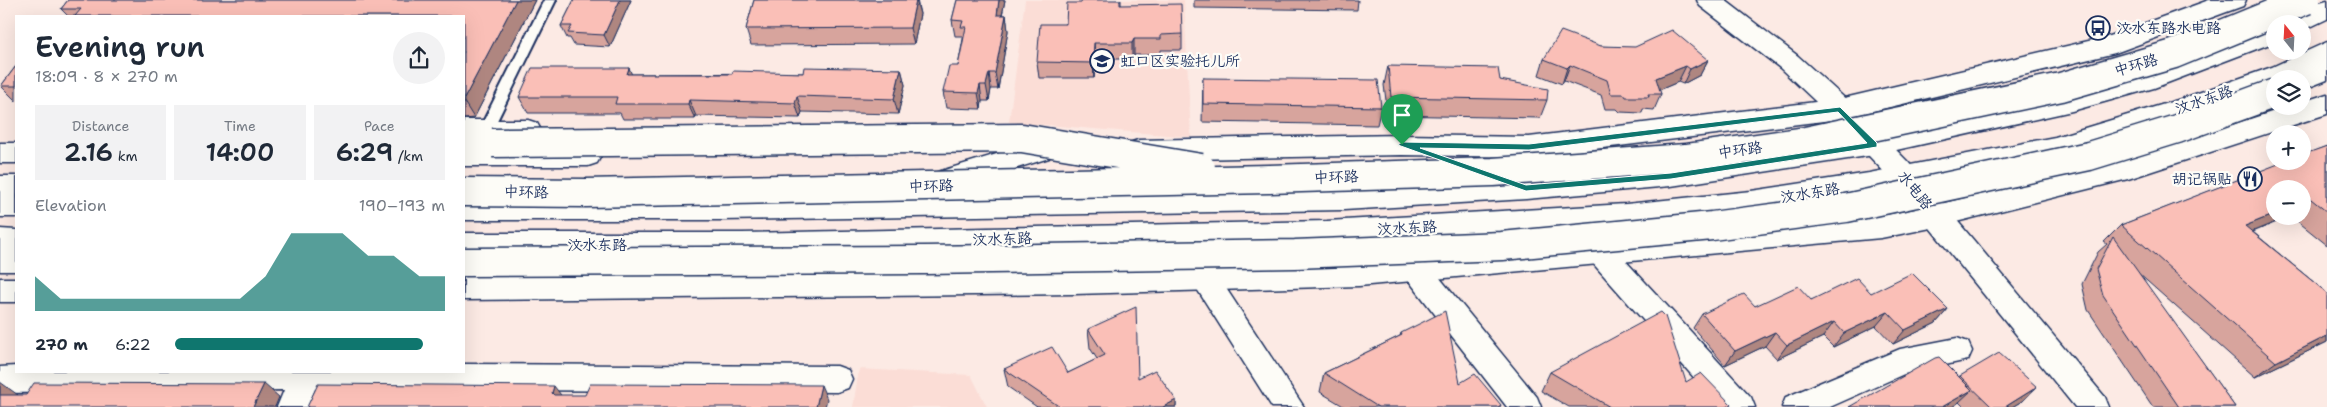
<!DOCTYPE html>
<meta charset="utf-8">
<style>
:root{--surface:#fff;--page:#f2f2f3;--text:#1f2937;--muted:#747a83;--accent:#0f766e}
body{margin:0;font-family:"Shantell Sans","LXGW WenKai TC",sans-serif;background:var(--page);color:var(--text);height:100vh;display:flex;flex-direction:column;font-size:19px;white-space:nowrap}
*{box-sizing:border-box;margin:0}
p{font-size:16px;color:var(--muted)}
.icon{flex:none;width:28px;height:28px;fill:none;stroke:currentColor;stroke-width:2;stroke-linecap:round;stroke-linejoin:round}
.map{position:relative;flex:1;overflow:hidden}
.sheet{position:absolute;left:15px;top:15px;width:450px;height:358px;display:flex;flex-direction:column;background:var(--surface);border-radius:0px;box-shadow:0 5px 20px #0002}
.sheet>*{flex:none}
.needle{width:32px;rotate:342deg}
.tools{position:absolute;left:2266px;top:15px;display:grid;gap:10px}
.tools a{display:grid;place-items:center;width:45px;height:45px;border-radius:50%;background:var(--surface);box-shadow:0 5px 20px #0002;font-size:25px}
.pin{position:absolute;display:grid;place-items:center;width:42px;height:42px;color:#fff;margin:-51px -21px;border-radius:50% 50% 50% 0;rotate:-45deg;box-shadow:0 0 5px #0007}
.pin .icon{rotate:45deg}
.round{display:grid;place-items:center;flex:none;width:52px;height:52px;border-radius:26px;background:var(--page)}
.summary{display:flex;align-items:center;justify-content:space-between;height:85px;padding:0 20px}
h1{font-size:28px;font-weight:600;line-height:38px}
.metrics{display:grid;grid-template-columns:repeat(3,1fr);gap:8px;height:85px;padding:5px 20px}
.metrics div{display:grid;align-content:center;border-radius:0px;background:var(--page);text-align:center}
.metrics b{font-size:25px;font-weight:600}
.metrics small{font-size:14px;font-weight:400}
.metrics p{font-size:14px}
.chart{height:140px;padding:10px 20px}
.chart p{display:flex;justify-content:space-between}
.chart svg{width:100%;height:90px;margin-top:5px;fill:var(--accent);opacity:.7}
ul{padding:0 20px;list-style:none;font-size:16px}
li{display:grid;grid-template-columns:80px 60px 1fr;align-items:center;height:38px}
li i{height:12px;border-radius:6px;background:var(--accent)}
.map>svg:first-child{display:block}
.built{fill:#fbddd6}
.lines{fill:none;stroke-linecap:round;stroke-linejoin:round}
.service-casing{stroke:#1b2f5e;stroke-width:4}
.minor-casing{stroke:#1b2f5e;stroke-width:3}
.secondary-casing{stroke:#1b2f5e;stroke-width:3}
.primary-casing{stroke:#1b2f5e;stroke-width:3}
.trunk-casing{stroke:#1b2f5e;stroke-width:3}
.service{fill:#fdfcf7;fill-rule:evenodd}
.minor{fill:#fdfcf7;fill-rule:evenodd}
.secondary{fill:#fdfcf7;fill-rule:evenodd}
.primary{fill:#fdfcf7;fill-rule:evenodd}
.trunk{fill:#fdfcf7;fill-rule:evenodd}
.trunk-bridge-casing{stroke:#1b2f5e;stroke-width:31;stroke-linecap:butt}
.trunk-bridge{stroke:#fdfcf7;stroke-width:28}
.wall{fill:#d7a49d;stroke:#1b2f5e;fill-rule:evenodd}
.shaded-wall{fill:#af8680;stroke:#1b2f5e}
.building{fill:#fabfb7;stroke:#1b2f5e}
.route{fill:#0f766e;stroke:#fff;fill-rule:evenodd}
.labels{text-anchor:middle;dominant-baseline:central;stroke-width:4.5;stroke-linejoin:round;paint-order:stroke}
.poi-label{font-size:15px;fill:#1b2f5e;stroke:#fdfcf7;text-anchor:start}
.street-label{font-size:15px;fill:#1b2f5e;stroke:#fdfcf7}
</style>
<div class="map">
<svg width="2327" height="407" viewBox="0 0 2327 407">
<rect width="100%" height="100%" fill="#fceae4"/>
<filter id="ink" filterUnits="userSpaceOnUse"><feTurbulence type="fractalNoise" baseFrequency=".02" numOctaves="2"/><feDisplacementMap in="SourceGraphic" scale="10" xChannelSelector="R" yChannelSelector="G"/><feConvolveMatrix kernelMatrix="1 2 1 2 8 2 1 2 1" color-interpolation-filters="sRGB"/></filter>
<g filter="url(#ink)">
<path class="built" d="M1025,0H1184L1191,137L1009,122Z
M859,369L971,375L987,407H853Z"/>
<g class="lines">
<g class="service-casing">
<path id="service" d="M544,0H556L491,133H481L479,130Z"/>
</g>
<g class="minor-casing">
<path id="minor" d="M464,120H528L537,123L541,130L537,137L528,140H464Z
M1600,241L1610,244L1751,397L1755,407H1720L1590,260L1586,252L1590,244Z
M1416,257L1426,261L1537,397L1541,407H1507L1406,277L1402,269L1406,261Z
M1204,266L1214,270L1304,407H1272L1190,278L1194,270Z
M1957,338L1968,342L1972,351L1968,360L1904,374L1830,407H1782L1786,397L1900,349Z
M464,364L837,366L848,370L852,379L848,388L837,392L315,389L307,407H277L284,390L0,393V367L16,366V371H464Z"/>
</g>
<g class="secondary-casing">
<path id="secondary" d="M1697,0H1725L1798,56L1849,102L1908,162L2105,397L2109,407H2075L1888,176L1831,116L1780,68L1700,6Z"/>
</g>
<g class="primary-casing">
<path id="primary" d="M2209,0H2246L2243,6L2115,53L1840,119L1529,157L1402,155L1138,160L1129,157L1125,150L1129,143L1138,140L1402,135L1529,137L1840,99L2110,36Z
M2327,0V19L2302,31V24H2285C2292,12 2314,3 2327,0Z
M2275,24V42L2154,88L2072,111L1874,155L1671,186L1526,199L1344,210L721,220H464V198H721L1344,188L1526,177L1671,166L1874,135L2072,91L2139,73Z
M2327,42V62L2291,79H2275V85C2203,111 2131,137 2057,157C2018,167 1978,173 1940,180C1668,235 1392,242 1116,248C899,252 681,257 464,255V233H742L1327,221L1626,204L1751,191L1869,173L2055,137L2181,99L2272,67Z
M2327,94V114L2128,179L1936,227L1881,238L1359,286L1074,294L464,300V276L1074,270L1359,262L1881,216L1936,205L2128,159L2290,106H2302V102Z
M1040,141L1049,144L1053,151L1049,158L938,193L928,189L924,182L928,175Z
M0,143H16V163H0Z
M464,146H588L597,149L601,156L597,163L588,166H464Z
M0,195H16V217H0Z
M0,229L16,230V252L0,251Z
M0,278H16V302H0Z"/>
</g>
<g class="trunk-casing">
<path id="trunk" d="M2327,61V80L2302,90V79H2291L2293,74Z
M492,133L501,136L505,143L501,150L492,153L464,154V134Z
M0,176H16V198H0Z
M0,247H16V271H0Z"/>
</g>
<use href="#service" class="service"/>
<use href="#minor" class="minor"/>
<use href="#secondary" class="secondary"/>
<use href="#primary" class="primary"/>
<use href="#trunk" class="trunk"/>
<g class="trunk-bridge-casing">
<path id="trunk-bridge" d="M492,143L1022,138L1201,168
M464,192L586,193L1269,179L1493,172L1686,158L1806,141L2061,87L2174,54L2306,0
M464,262L925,260L1295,254L1502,246L1712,226L1846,208L2089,156L2177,129L2275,93"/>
</g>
<use href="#trunk-bridge" class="trunk-bridge"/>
</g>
<path class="wall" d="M68,0H535L474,118L464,119V16H68L61,9Z
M574,0H631L610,47L574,45L570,38H567L561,26Z
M754,0H917L920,14L914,44L751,45L746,29Z
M957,0H1005L1002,15H1006L1008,31L998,89H991L989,101H982L981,109L946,108L943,92L958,66L963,39V36H955L952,20Z
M1121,0V5L1182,34V50H1161V55H1134L1132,59H1095L1094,78H1039L1037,62L1081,3Z
M1194,0H1358L1357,10L1194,8Z
M1601,46L1708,60L1700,75L1683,84L1678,82L1659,90L1661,94L1654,110L1643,109L1642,113L1620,112L1617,109H1605L1601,95L1564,81L1562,84L1539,75L1544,59Z
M16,66V101L1,86Z
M1388,66L1500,80L1547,100L1540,118L1388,115L1384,85Z
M629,68L631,74L803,73L901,69L905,85L898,114L802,112L800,118L696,116L695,119H623L620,113H528L519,97Z
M1203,78L1381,107L1377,125L1202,122Z
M2327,146V245L2291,216L2253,232L2327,293V342L2255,377L2138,273L2235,407H2153L2088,310L2082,284L2098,252L2107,244L2104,242L2121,225ZM2302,189V216H2275Z
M1871,293L1948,309L1936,323L1893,344L1876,326L1833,347L1823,337L1777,359L1765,346L1725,365L1693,328L1702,314L1755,306Z
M1088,329L1138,378L1176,400V407H1037L1008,387L1004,369L1068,373L1097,359L1090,348Z
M1401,333L1460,383L1501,405L1500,407H1345L1320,392L1324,373L1400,336Z
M1550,372L1731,404L1729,407H1569L1541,391Z
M1960,376L2022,401L2012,407H1964L1959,402L1952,407H1849Z"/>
<path class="shaded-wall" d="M516,0H535L474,118L464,102V99Z
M620,0H631L610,47L604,35Z
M916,0L920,14L914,44L910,28Z
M999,0H1005L999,31L997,15Z
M1006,15L1008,31L998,89L995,73Z
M1134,39V55L1132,59V43Z
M1094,43L1095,59L1094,78L1093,63Z
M1708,60L1700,75L1683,84L1690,69Z
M1570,65L1564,81L1562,84L1567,68Z
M1686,66L1678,82L1650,94L1656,78Z
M629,68L636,84L627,74Z
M901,69L905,85L898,114L894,99Z
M989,73L991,89L989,101L986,85Z
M980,85L982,101L981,109L978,93Z
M797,96L802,112L800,118L795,103Z
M689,100L696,116L695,119L688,104Z
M2311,199L2302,207V203Z
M2275,214V216H2291L2226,242L2245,226Z
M1948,309L1936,323L1893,344L1905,330Z
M1888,312L1876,326L1833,347L1844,333Z
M1834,322L1823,337L1777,359L1787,345Z
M1775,332L1765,346L1725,365L1735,351Z
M2327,336V342L2255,377L2276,362Z
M0,382L18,395L12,406L0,399Z
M264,384L279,397L275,407H253Z
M821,385L827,399L825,407H816Z
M554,386L564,399L562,406L552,393Z
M2037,387L2022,401L2012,407H2005Z
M1972,390L1958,403L1952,407H1942Z
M1176,400V407H1163Z"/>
<path class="building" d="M68,0H516L464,99V16H75L81,9H61Z
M574,0H620L604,35L568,33L572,26H561Z
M754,0H916L910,28L746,29Z
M957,0H999L997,15H1006L995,73H989L986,85H980L978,93L943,92L949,66H958L966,27H961L963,21L952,20Z
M1082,0H1120V5L1181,4L1182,34L1161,35V39H1134L1132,43H1094L1093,63L1037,62L1040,24H1066L1067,3H1081Z
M1672,30L1708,60L1690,69L1686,66L1656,78L1661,94H1648L1649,97H1626L1624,94H1611L1607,80L1570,65L1567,68L1544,59L1561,31L1601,46L1635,47Z
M16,66V86H1Z
M1388,66L1498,68L1500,80L1548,89L1547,100L1391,97Z
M804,67L901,69L894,99L797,96L795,103L689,100L688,104H615L617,97H519L532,68H629L627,74H732L733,71L803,73Z
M1203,78L1378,80L1381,107L1203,104Z
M2327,146V212L2311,199L2302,203V189H2275V214L2245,226L2327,293V336L2276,362L2121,225L2286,161H2302V155Z
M2113,237L2235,407H2179L2103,295L2096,269Z
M1912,273L1948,309L1905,330L1888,312L1844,333L1834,322L1787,345L1775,332L1735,351L1702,314L1744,294L1755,306L1798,286L1811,300L1857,278L1871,293Z
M1136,307L1138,378L1155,370L1176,400L1163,407H1060L1004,369L1052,347L1068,373L1105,355L1088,329Z
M1445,311L1460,383L1475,374L1501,405L1498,407H1378L1324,373L1402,335L1401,333Z
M1661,312L1665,316L1686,382L1701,373L1731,404L1726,407H1610L1550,372Z
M1999,353L2037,387L2005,407H1992L1960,376Z
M1939,357L1972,390L1942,407H1849L1935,358Z
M34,383L264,384L253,407H0V395H26Z
M318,384L554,386L552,393L554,395H585L590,384L821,385L816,407H307Z"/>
</g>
<path class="route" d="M1840,107L1877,143V147L1671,179L1526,191L1398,145L1402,142L1529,144ZM1838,112L1867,143L1671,173L1526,185L1420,148L1529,150Z"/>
<defs>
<g id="bus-ring" transform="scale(1.25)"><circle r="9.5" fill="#fdfcf7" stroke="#1b2f5e" stroke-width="1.5"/><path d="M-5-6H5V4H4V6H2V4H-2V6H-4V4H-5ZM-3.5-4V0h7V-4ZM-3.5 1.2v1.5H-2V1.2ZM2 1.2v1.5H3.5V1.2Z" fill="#1b2f5e"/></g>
<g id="school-ring" transform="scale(1.25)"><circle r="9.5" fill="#fdfcf7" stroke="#1b2f5e" stroke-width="1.5"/><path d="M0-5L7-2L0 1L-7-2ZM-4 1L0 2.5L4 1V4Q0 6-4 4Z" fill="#1b2f5e"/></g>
<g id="restaurant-ring" transform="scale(1.25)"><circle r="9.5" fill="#fdfcf7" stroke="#1b2f5e" stroke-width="1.5"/><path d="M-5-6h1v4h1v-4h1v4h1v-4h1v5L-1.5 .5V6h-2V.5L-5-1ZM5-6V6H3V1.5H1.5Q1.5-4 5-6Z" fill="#1b2f5e"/></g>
</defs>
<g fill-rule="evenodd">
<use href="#bus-ring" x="2098" y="28"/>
<use href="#school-ring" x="1102" y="61"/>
<use href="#restaurant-ring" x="2250" y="179"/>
</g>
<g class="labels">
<g class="poi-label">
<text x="2116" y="28">汶水东路水电路</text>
<text x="1120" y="61">虹口区实验托儿所</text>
<text x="2232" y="179" text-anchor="end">胡记锅贴</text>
</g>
<g class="street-label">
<text transform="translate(2136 65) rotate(-16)">中环路</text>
<text transform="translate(2204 100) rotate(-19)">汶水东路</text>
<text transform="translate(1740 150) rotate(-8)">中环路</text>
<text transform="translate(1336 177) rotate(-2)">中环路</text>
<text transform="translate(931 186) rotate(-1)">中环路</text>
<text transform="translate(1915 190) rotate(51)">水电路</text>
<text transform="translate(526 192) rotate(1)">中环路</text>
<text transform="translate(1810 193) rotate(-9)">汶水东路</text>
<text transform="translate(1407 228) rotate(-3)">汶水东路</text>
<text transform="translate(1002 239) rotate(-2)">汶水东路</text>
<text x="597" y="245">汶水东路</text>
</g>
</g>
</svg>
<div class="tools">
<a><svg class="needle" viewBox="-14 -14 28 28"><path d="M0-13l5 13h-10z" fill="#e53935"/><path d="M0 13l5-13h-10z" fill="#747a83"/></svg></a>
<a><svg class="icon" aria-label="layers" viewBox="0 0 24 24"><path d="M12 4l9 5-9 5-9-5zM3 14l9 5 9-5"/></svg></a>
<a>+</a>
<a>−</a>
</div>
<div class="pin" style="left:1402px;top:145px;background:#1e9e55"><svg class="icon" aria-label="arrive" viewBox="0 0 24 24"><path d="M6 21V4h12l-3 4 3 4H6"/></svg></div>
<section class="sheet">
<div class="summary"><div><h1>Evening run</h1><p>18:09 · 8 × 270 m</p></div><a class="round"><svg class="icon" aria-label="share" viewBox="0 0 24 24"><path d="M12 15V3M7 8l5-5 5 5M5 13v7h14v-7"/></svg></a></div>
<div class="metrics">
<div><p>Distance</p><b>2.16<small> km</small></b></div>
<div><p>Time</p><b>14:00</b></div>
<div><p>Pace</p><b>6:29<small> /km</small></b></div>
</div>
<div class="chart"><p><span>Elevation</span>190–193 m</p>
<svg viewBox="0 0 160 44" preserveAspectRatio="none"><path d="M0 44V27L10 38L20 38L30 38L40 38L50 38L60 38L70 38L80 38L90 27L100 6L110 6L120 6L130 17L140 17L150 27L160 27V44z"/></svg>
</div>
<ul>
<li><b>270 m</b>6:22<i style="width:92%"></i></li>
</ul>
</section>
</div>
